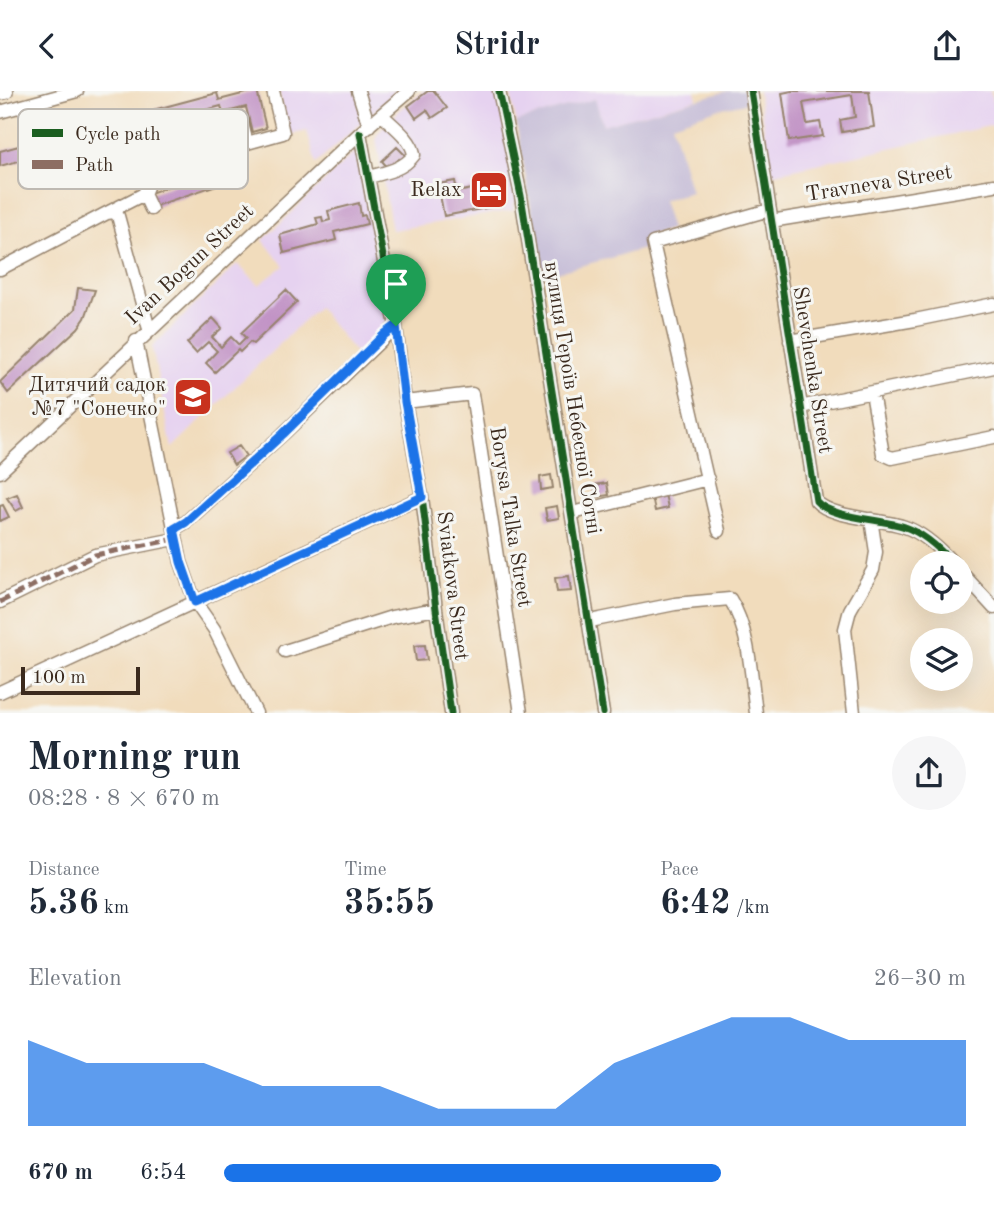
<!DOCTYPE html>
<meta charset="utf-8">
<style>
:root{--surface:#fff;--page:#f6f6f7;--text:#1f2937;--muted:#747a83;--accent:#1a73e8}
body{margin:0;font-family:"Old Standard TT",serif;background:var(--page);color:var(--text);height:100vh;display:flex;flex-direction:column;font-size:26px;white-space:nowrap}
*{box-sizing:border-box;margin:0}
p{font-size:23px;color:var(--muted)}
.icon{flex:none;width:38px;height:38px;fill:none;stroke:currentColor;stroke-width:2;stroke-linecap:round;stroke-linejoin:round}
.map{position:relative;height:622px;overflow:hidden}
.panel{display:flex;flex-direction:column;background:var(--surface);flex:1}
.panel>*{flex:none}
.controls{position:absolute;left:910px;top:460px;display:grid;gap:14px}
.controls a{display:grid;place-items:center;width:63px;height:63px;border-radius:50%;background:var(--surface);box-shadow:0 7px 28px #0002;font-size:35px}
.scale{position:absolute;left:21px;bottom:18px;width:119px;box-sizing:border-box;padding-left:7px;border:4px solid #3b2a1e;border-top:0;font-size:19px;line-height:24px;white-space:nowrap;color:#3b2a1e;-webkit-text-stroke:5px #f6f6f2;paint-order:stroke}
.pin{position:absolute;display:grid;place-items:center;width:60px;height:60px;color:#fff;margin:-72px -30px;border-radius:50% 50% 50% 0;rotate:-45deg;box-shadow:0 0 7px #0007}
.pin .icon{rotate:45deg}
.round{display:grid;place-items:center;flex:none;width:74px;height:74px;border-radius:37px;background:var(--page)}
.headline{display:flex;align-items:center;justify-content:space-between;height:119px;padding:0 28px}
h1{font-size:38px;font-weight:700;line-height:52px}
.stats{display:grid;grid-template-columns:repeat(3,1fr);gap:10px;height:119px;padding:7px 28px}
.stats div{display:grid;align-content:center}
.stats b{font-size:35px;font-weight:700}
.stats small{font-size:19px;font-weight:400}
.stats p{font-size:19px}
.chart{height:196px;padding:14px 28px}
.chart p{display:flex;justify-content:space-between}
.chart svg{width:100%;height:126px;margin-top:7px;fill:var(--accent);opacity:.7}
ul{padding:0 28px;list-style:none;font-size:23px}
li{display:grid;grid-template-columns:112px 84px 1fr;align-items:center;height:52px}
li i{height:18px;border-radius:9px;background:var(--accent)}
header{display:flex;justify-content:space-between;align-items:center;height:91px;padding:0 28px;background:var(--surface);font-size:32px;font-weight:700}
.map>svg:first-child{display:block}
.built{fill:#e6d2f0}
.industrial{fill:#c8bfd8}
.building{fill:#c294c6}
.lines{fill:none;stroke-linecap:round;stroke-linejoin:round}
.minor-casing{stroke:#96836d;stroke-width:15}
.major-casing{stroke:#96836d;stroke-width:18}
.minor{stroke:#fff;stroke-width:12}
.major{stroke:#fff;stroke-width:16}
.quiet{stroke:#8d6e63;stroke-width:5;stroke-dasharray:10 5;stroke-linecap:butt}
.cycleway-casing{stroke:#f6f6f2;stroke-width:11}
.cycleway{stroke:#1b5e20;stroke-width:7}
.route-casing{stroke:#fff;stroke-width:14}
.route{stroke:#1a73e8;stroke-width:9}
.labels{text-anchor:middle;dominant-baseline:central;stroke-width:6;stroke-linejoin:round;paint-order:stroke}
.street-label{font-size:21px;fill:#3b2a1e;stroke:#f6f6f2}
.poi-label{font-size:21px;fill:#3b2a1e;stroke:#f6f6f2;text-anchor:end}
.key{fill:#f6f6f2;stroke:#beb9b2;stroke-width:2}
.key-label{font-size:19px;fill:#3b2a1e}
</style>
<header><svg class="icon" aria-label="back" viewBox="0 0 24 24"><path d="M15 5l-7 7 7 7"/></svg>Stridr<svg class="icon" aria-label="share" viewBox="0 0 24 24"><path d="M12 15V3M7 8l5-5 5 5M5 13v7h14v-7"/></svg></header>
<div class="map">
<svg width="994" height="622" viewBox="0 0 994 622">
<rect width="100%" height="100%" fill="#f6f6f2"/>
<filter id="ink" filterUnits="userSpaceOnUse"><feTurbulence type="fractalNoise" baseFrequency=".0143" numOctaves="2"/><feDisplacementMap in="SourceGraphic" scale="14" xChannelSelector="R" yChannelSelector="G"/><feConvolveMatrix kernelMatrix="1 2 1 2 8 2 1 2 1" color-interpolation-filters="sRGB"/></filter>
<filter id="wash" filterUnits="userSpaceOnUse"><feTurbulence type="fractalNoise" baseFrequency=".00686" numOctaves="4" result="noise"/><feDisplacementMap in="SourceGraphic" scale="28" xChannelSelector="R" yChannelSelector="G"/><feGaussianBlur stdDeviation="1.57" result="paint"/><feColorMatrix in="noise" values="0 0 0 0 0 0 0 0 0 0 0 0 0 0 0 0 0 1.4 0 .05"/><feComposite in="paint" operator="in"/></filter>
<g filter="url(#wash)">
<rect width="100%" height="100%" fill="#f1dcbc"/>
<path class="built" d="M279,0H396L316,73L307,40L289,44Z
M424,0H498L518,111L513,113L514,119L392,139L376,47L378,42L401,18Z
M510,0H695L697,8L603,34L595,8L516,31Z
M758,0H990L994,17V34L771,83Z
M361,55L388,232L356,263L318,216L172,357L152,256L237,173L259,194L284,175L263,149Z"/>
<path class="industrial" d="M728,0H744L746,12L717,18L672,33L691,101L662,109L671,139L650,144L651,156L543,185L516,31L595,8L603,34Z"/>
<g id="blocks">
<path class="building" d="M254,0H257L266,37L252,41L246,16L223,22L221,15L156,32L158,39L95,55L92,42L154,26L153,19L217,2L219,9Z
M428,0H434L447,17L432,27L427,19L416,27L408,15Z
M792,0H869L874,36L842,41L840,29L855,26L852,4L803,12L807,33L820,31L823,45L789,50L782,2Z
M86,37L90,51L0,75V60Z
M397,56L407,66L401,71L399,68L389,78L382,70Z
M212,80L217,94L155,115L150,102Z
M455,90L457,101L493,94L497,115L444,125L438,93Z
M359,112L361,125L365,124L367,133L334,141L336,149L284,162L280,144L318,133L316,127L322,126L323,131L330,129L328,120Z
M78,197L95,199L85,227L78,237L8,302L0,291L75,218Z
M286,199L297,211L253,253L250,251L240,261L238,259L215,281L206,272L217,260L208,251L196,262L187,252L213,227L222,237L212,246L221,256L231,246L239,254L246,247L241,242Z
M239,355L246,365L234,374L227,362Z
M551,384L553,397L541,399L540,386Z
M607,392L609,404L596,406L594,394Z
M17,403L23,416L16,420L7,407Z
M665,403L668,417L655,420L652,406Z
M3,414L9,426L0,430V415Z
M557,415L559,427L547,429L545,417Z
M569,485L571,500L557,501L555,487Z
M425,554L427,569L416,570L414,555Z"/>
</g>
</g>
<g filter="url(#ink)">
<use href="#blocks" fill-opacity="0" stroke="#96836d" stroke-width="2"/>
<g class="lines">
<g class="minor-casing">
<path id="minor" d="M358,0L369,35
M499,0L521,105L603,622
M751,0L816,410C830,427 883,428 905,436C923,442 941,459 953,472
M0,21L77,0
M360,42L396,235L405,311L422,406L436,518L451,622
M140,56L149,91L144,103L151,118
M82,73L156,51L166,41L206,31L241,29L247,52L283,42L273,0
M368,86C385,82 404,78 414,64C413,49 392,34 382,24
M107,122L144,103
M771,130L994,94
M0,178L107,122L114,121L118,125L149,238
M136,250L181,471L195,511L214,538L256,622
M790,250L915,229L994,213
M872,302L883,363L892,367L994,346
M405,311L472,303L521,622
M800,316L994,276
M0,381L360,42L409,0
M573,422L708,388
M174,438L186,431L283,343L396,235
M719,440L653,152L769,119
M961,481L994,517
M0,511L95,464L175,448
M590,530L675,513L730,508C750,540 751,585 756,622
M285,560L392,526L436,518
M0,601L422,406
M854,622L845,538L850,519L873,479L876,461L871,428"/>
</g>
<g class="major-casing">
<path id="major" d="M0,1L5,0"/>
</g>
<use href="#minor" class="minor"/>
<use href="#major" class="major"/>
<path class="quiet" d="M0,511L95,464L175,448"/>
<g class="cycleway-casing">
<path id="cycleway" d="M499,0L521,105L603,622
M751,0L816,410C830,427 883,428 905,436C923,442 941,459 953,472
M360,42L396,235L405,311L422,406L436,518L451,622"/>
</g>
<use href="#cycleway" class="cycleway"/>
</g>
</g>
<g class="lines" filter="url(#ink)">
<g class="route-casing">
<path id="route" d="M396,235L405,311L422,406L195,511L181,471L174,438L186,431L283,343L385,243Z"/>
</g>
<use href="#route" class="route"/>
</g>
<defs>
<g id="hotel-square" transform="scale(2.0125)"><rect x="-9" y="-9" width="18" height="18" rx="4" fill="#c8321e" stroke="#f6f6f2"/><path d="M-6-4.5h1.5V1H6V5H4.5V3h-9V5H-6ZM-4 0a1.8 1.8 0 1 1 3.6 0ZM.5 0V-2.5h3Q6-2.5 6 0Z" fill="#fff"/></g>
<g id="school-square" transform="scale(2.0125)"><rect x="-9" y="-9" width="18" height="18" rx="4" fill="#c8321e" stroke="#f6f6f2"/><path d="M0-5L7-2L0 1L-7-2ZM-4 1L0 2.5L4 1V4Q0 6-4 4Z" fill="#fff"/></g>
</defs>
<g fill-rule="evenodd">
<use href="#hotel-square" x="489" y="99"/>
<use href="#school-square" x="193" y="306"/>
</g>
<g class="labels">
<g class="street-label">
<text transform="translate(879 93) rotate(-9)">Travneva Street</text>
<text transform="translate(190 174) rotate(-43)">Ivan Bogun Street</text>
<text transform="translate(812 279) rotate(81)">Shevchenka Street</text>
<text transform="translate(572 307) rotate(81)">вулиця Героїв Небесної Сотні</text>
<text transform="translate(510 426) rotate(81)">Borysa Talka Street</text>
<text transform="translate(452 495) rotate(83)">Sviatkova Street</text>
</g>
<g class="poi-label">
<text x="462" y="99">Relax</text>
<text x="166" y="294">Дитячий садок<tspan x="166" dy="24">№7 "Сонечко"</tspan></text>
</g>
</g>
<rect x="18" y="18" width="230" height="80" rx="10" class="key"/>
<rect x="32" y="38" width="31" height="8" fill="#1b5e20"/>
<rect x="32" y="69" width="31" height="9" fill="#8d6e63"/>
<g class="key-label">
<text x="75" y="49">Cycle path</text>
<text x="75" y="80">Path</text>
</g>
</svg>
<div class="controls">
<a><svg class="icon" aria-label="locate" viewBox="0 0 24 24"><circle cx="12" cy="12" r="6"/><path d="M12 2v4M12 18v4M2 12h4M18 12h4"/></svg></a>
<a><svg class="icon" aria-label="layers" viewBox="0 0 24 24"><path d="M12 4l9 5-9 5-9-5zM3 14l9 5 9-5"/></svg></a>
</div>
<div class="scale">100 m</div>
<div class="pin" style="left:396px;top:235px;background:#1e9e55"><svg class="icon" aria-label="arrive" viewBox="0 0 24 24"><path d="M6 21V4h12l-3 4 3 4H6"/></svg></div>
</div>
<section class="panel">
<div class="headline"><div><h1>Morning run</h1><p>08:28 · 8 × 670 m</p></div><a class="round"><svg class="icon" aria-label="share" viewBox="0 0 24 24"><path d="M12 15V3M7 8l5-5 5 5M5 13v7h14v-7"/></svg></a></div>
<div class="stats">
<div><p>Distance</p><b>5.36<small> km</small></b></div>
<div><p>Time</p><b>35:55</b></div>
<div><p>Pace</p><b>6:42<small> /km</small></b></div>
</div>
<div class="chart"><p><span>Elevation</span>26–30 m</p>
<svg viewBox="0 0 160 44" preserveAspectRatio="none"><path d="M0 44V14L10 22L20 22L30 22L40 30L50 30L60 30L70 38L80 38L90 38L100 22L110 14L120 6L130 6L140 14L150 14L160 14V44z"/></svg>
</div>
<ul>
<li><b>670 m</b>6:54<i style="width:67%"></i></li>
</ul>
</section>
